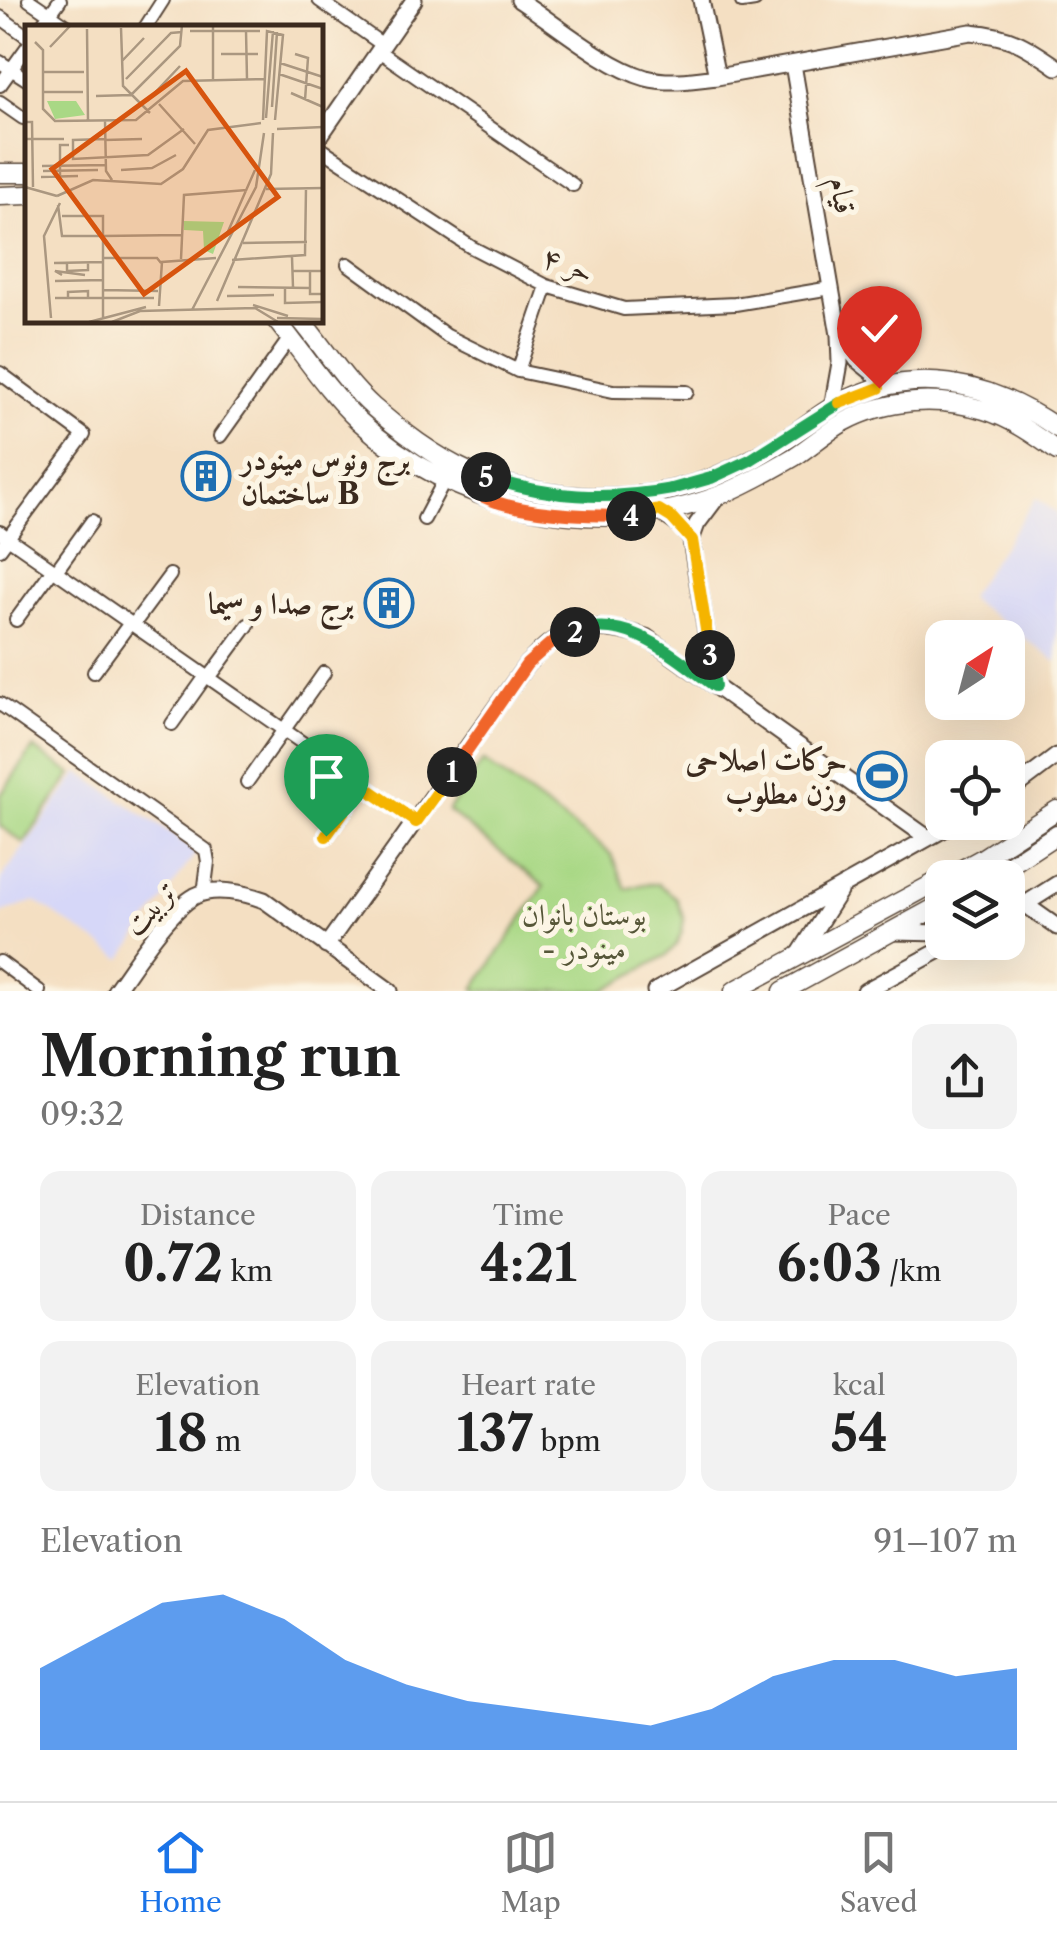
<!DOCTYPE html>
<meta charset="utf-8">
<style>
:root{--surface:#fff;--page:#f2f2f2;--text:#222;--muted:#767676;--line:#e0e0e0;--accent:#1a73e8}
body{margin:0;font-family:"Libre Caslon Text",Amiri,serif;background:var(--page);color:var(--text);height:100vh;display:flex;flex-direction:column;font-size:38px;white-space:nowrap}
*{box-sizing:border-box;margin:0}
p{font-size:32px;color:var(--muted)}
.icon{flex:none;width:55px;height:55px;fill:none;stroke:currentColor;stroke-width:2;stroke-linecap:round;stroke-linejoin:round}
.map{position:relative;height:991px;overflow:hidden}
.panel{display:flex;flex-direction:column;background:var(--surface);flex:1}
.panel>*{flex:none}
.needle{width:65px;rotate:36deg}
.tools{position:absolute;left:925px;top:620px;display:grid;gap:20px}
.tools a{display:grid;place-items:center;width:100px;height:100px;border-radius:20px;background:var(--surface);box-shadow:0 10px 40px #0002;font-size:50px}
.pin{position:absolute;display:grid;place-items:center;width:85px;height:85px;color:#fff;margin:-102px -42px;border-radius:50% 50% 50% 0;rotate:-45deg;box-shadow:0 0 10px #0007}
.pin .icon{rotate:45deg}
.km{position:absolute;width:50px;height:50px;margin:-25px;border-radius:50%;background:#222;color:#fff;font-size:28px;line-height:50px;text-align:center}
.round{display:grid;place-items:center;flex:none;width:105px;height:105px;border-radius:20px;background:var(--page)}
.overview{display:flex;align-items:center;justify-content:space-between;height:170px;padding:0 40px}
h1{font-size:55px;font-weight:700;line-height:75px}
.metrics{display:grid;grid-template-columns:repeat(3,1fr);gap:15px;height:170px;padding:10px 40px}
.metrics div{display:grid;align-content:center;border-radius:20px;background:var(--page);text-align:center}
.metrics b{font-size:50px;font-weight:700}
.metrics small{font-size:28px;font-weight:400}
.metrics p{font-size:28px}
.chart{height:280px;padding:20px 40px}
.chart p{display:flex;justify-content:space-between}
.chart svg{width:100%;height:180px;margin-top:10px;fill:var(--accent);opacity:.7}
.tabs{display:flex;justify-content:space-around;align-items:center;height:140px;border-top:2px solid var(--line);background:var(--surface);font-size:28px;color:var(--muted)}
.tabs a{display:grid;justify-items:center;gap:5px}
.tabs .selected{color:var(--accent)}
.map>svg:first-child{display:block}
.built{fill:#d6d7f8}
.green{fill:#a9d885;stroke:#728152;stroke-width:2.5}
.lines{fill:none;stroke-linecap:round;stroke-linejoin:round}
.minor-casing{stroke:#574537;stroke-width:16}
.tertiary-casing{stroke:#574537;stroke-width:19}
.secondary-casing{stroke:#574537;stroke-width:21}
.minor{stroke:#fff;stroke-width:12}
.tertiary{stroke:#fff;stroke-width:15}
.secondary{stroke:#fff;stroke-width:18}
.split-1-casing{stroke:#fff;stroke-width:20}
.split-2-casing{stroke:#fff;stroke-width:20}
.split-3-casing{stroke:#fff;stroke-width:20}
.split-4-casing{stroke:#fff;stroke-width:20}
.split-5-casing{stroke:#fff;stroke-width:20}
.split-6-casing{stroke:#fff;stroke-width:20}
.split-7-casing{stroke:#fff;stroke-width:20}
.split-8-casing{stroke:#fff;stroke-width:20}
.split-1{stroke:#f5b400;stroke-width:12}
.split-2{stroke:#f0652b;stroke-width:12}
.split-3{stroke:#22a559;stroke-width:12}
.split-4{stroke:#f5b400;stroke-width:12}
.split-5{stroke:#f0652b;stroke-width:12}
.split-6{stroke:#22a559;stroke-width:12}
.split-7{stroke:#22a559;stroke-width:12}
.split-8{stroke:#f5b400;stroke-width:12}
.labels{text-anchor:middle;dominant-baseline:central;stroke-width:10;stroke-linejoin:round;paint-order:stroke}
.street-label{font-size:30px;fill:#3b2a1e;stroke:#fcf5e5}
.poi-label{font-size:30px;font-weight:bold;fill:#3b2a1e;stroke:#fcf5e5;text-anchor:end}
.park-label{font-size:30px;fill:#565638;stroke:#fcf5e5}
.inset-road{fill:none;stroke:#aa9780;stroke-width:2.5}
.view{fill:#d7540e;fill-opacity:0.15;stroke:#d7540e;stroke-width:5}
.inset-edge{fill:none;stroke:#3b2a1e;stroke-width:5}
</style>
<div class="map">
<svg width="1057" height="991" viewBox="0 0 1057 991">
<rect width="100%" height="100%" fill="#fcf5e5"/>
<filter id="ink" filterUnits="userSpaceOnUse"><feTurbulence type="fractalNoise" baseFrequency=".01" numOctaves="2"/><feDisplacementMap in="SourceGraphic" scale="20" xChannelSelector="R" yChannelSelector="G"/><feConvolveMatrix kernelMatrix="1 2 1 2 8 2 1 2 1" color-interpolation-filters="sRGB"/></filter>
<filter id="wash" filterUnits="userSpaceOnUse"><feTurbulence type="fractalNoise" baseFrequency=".0048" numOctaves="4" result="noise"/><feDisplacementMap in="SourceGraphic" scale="40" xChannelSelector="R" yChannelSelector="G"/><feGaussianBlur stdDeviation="2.25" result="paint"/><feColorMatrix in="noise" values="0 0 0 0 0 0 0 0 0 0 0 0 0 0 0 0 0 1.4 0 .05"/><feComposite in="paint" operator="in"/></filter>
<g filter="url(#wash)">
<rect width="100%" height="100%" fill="#f4dfc2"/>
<path class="built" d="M1036,498L1057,513V662L968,598Z
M79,772L197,851L122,959L35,901L0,914V880Z"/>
<path class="green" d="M33,748L72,774L24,843L0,826V796Z
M483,761L611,854L626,889L644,884H658L676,897L684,919L682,932L676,945L667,955L603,991H482L474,989L544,886L448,811Z"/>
</g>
<g filter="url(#ink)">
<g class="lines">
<g class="minor-casing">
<path id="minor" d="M29,0L70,28
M319,0L383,45
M742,2L755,0
M0,17L28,37
M40,28L60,0
M145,28L163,0
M379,51L573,185
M0,62L28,80
M0,85L28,46
M0,102L23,118
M320,148L471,247L547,286L624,309L735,304L831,288
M348,264L447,336L518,371L613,391L687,392
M518,371L547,286
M0,373L84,435L8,538L0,532
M220,436L290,338
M424,519L444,481
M0,549L8,538L416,822
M56,571L92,521
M16,620L53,569
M133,625L170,575
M94,672L130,623
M209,678L248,625
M0,704L206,850L208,862L204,894
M172,724L206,676
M247,782L324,673
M326,836L362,785
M0,962L39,991"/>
</g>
<g class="tertiary-casing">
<path id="tertiary" d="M519,0C556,24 605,66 646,78C669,84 694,80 717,77L971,32C1011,36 1024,44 1057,67
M701,0L717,77
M793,64L839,335L840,363L832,408
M320,136L414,0
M840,336L857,360L889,386
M659,511L683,528L691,540L715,686
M691,540L697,524L718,496
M1008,793L1057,756
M1026,905L1057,927
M1008,915L1057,884
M893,932L942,933
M326,946L527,664C535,657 542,648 551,642C582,622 613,627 646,637L928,838
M798,956L839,892
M115,991C134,965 168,911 195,896C214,886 245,893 264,900L390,991
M655,991L957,822
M865,991L955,942"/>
</g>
<g class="secondary-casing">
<path id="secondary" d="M0,173H28
M0,196L28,195
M276,320C303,353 327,391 358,420C452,508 598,543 720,495C745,485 770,471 794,457C811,446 826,432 844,422C887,399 938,396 984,410C1011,418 1035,435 1057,451
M301,320C325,349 345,382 373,407C398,429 437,458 467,471C544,502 634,507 712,478C738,468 763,454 786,439C803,428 818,415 836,405C912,364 989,381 1057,428
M946,878L981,859L1057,810
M990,878L1057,834
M734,991L942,879
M783,991L942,904"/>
</g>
<use href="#minor" class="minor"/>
<use href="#tertiary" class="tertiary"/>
<use href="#secondary" class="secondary"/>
</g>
</g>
<g class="lines" filter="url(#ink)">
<g class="split-1-casing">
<path id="split-1" d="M326,836L362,785L416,822L452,772"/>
</g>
<g class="split-2-casing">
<path id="split-2" d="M452,772L527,664L552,642L575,632"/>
</g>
<g class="split-3-casing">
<path id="split-3" d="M575,632C629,613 675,658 715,686L710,655"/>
</g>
<g class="split-4-casing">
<path id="split-4" d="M631,516L659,510L672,518L692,540L710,655"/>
</g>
<g class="split-5-casing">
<path id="split-5" d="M486,477H474L470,482V488C499,515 592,516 631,516"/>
</g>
<g class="split-6-casing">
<path id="split-6" d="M486,477C549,498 606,501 672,489"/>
</g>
<g class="split-7-casing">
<path id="split-7" d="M672,489L711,478L750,460L840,403"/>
</g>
<g class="split-8-casing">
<path id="split-8" d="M840,403L879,388"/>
</g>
<use href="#split-1" class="split-1"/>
<use href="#split-2" class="split-2"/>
<use href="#split-3" class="split-3"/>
<use href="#split-4" class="split-4"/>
<use href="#split-5" class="split-5"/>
<use href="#split-6" class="split-6"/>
<use href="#split-7" class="split-7"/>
<use href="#split-8" class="split-8"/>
</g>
<defs>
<g id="building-ring" transform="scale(2.5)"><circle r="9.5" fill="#fcf5e5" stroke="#1f6fb2" stroke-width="1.5"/><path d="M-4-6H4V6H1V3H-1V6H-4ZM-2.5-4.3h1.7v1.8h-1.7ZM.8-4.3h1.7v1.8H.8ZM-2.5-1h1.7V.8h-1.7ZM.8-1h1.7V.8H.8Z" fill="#1f6fb2"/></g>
<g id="stadium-ring" transform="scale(2.5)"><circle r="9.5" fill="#fcf5e5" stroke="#1f6fb2" stroke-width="1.5"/><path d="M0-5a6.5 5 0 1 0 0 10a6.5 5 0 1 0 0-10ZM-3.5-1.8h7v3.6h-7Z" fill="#1f6fb2"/></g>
</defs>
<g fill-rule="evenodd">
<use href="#building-ring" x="206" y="476"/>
<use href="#building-ring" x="389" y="603"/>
<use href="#stadium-ring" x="882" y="776"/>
</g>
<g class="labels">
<g class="street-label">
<text transform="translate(843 195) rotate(80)">قیام</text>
<text transform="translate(568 264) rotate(20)">حر ۴</text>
<text transform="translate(150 908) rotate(-46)">تربیت</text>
</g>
<g class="poi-label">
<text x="241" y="459" text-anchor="start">برج ونوس مینودر<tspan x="241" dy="34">ساختمان B</tspan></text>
<text x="354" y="603">برج صدا و سیما</text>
<text x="847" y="759">حرکات اصلاحی<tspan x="847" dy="34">وزن مطلوب</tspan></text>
</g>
<g class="park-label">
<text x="584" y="914">بوستان بانوان<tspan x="584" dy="34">- مینودر</tspan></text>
</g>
</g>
<g transform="translate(25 25)">
<rect width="298" height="298" fill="#f4dfc2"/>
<path d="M22,76H51L60,90L30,94ZM159,196L199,197L188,229L179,225L178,206L159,205Z" fill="#a9d885"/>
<path class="inset-road" d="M48,0H130M188,0V54M96,3L98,61L125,88M62,4L63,96M165,6H235M221,6L222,54M10,17L18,25V84L30,96L111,95L158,56L239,54M25,22L46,0M196,29H233M270,29L283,33L280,75M97,36L119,13M255,38L298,52M17,47H59M254,49L298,64M101,54L146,8L157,7M18,67H58M266,68L298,82M71,71L106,70L155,21L157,0M122,76L155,41M134,79L170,119M247,82L252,7M241,93L248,6M238,95L242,6L258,10L250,95M80,96L81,146L87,155M0,97H7L8,162M252,104L298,102M0,114H39M80,114L48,115V134L123,130L159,104M80,115L117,114M17,141L81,140M96,145L127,143L151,130M18,146L73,145M16,152L53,151M35,157V120H44M0,162L32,171M241,164L298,163M32,171L68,155L136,159L158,144L183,105L236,98M33,180L37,211H78V191H37M201,211L230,145M218,218L282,217M267,232L268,262M78,233H132L136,238M156,234L159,170L222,165M207,235L280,230L281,163M42,237V246L63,245V237M29,238L78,237M267,246H298M285,246V269H298M37,250L30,246L60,250M30,256L78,255M213,262L285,263M260,262V278L298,277M78,265L133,266M202,271L249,270M30,273H129M43,273V267L63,266V273M192,276L246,149L248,108M228,280L263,291M134,281L137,237L191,233M167,285L231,162L239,108M26,293L19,211L35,178M252,293L298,294M78,295V211L156,210M64,297L121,282M87,297L115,286L230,283L253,297"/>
<path class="view" d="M161,46L253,172L119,269L27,144Z"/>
<rect width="298" height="298" class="inset-edge"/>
</g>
</svg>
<div class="tools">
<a><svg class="needle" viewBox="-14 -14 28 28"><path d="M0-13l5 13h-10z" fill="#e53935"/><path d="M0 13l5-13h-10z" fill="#767676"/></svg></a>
<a><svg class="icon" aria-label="locate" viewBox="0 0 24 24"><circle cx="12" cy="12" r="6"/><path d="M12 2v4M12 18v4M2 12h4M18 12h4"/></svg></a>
<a><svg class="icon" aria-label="layers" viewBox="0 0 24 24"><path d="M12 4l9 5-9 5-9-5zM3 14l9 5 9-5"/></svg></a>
</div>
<div class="pin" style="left:326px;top:836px;background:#1e9e55"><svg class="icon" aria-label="arrive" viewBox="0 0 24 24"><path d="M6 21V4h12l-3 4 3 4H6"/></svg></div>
<div class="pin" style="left:879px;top:388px;background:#d93025"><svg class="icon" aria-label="check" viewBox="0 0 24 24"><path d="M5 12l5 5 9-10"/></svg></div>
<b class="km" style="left:452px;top:772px">1</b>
<b class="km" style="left:575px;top:632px">2</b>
<b class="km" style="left:710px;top:655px">3</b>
<b class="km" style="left:631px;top:516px">4</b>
<b class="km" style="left:486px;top:477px">5</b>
</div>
<section class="panel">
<div class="overview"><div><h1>Morning run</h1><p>09:32</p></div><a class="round"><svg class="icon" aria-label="share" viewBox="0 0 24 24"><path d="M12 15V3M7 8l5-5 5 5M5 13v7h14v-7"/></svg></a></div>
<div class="metrics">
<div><p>Distance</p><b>0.72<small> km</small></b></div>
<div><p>Time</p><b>4:21</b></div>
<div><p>Pace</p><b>6:03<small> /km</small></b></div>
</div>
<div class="metrics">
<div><p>Elevation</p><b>18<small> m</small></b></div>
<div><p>Heart rate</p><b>137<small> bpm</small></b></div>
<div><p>kcal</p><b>54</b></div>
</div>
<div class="chart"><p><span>Elevation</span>91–107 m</p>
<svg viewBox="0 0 160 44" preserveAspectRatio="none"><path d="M0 44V24L10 16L20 8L30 6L40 12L50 22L60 28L70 32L80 34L90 36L100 38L110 34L120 26L130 22L140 22L150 26L160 24V44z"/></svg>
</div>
</section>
<nav class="tabs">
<a class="selected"><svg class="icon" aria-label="home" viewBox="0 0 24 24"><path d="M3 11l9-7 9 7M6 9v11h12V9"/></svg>Home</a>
<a><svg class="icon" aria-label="map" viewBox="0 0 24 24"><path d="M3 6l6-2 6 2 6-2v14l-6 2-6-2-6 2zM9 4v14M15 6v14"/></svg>Map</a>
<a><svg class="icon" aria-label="saved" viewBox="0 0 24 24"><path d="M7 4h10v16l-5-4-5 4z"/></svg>Saved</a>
</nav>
